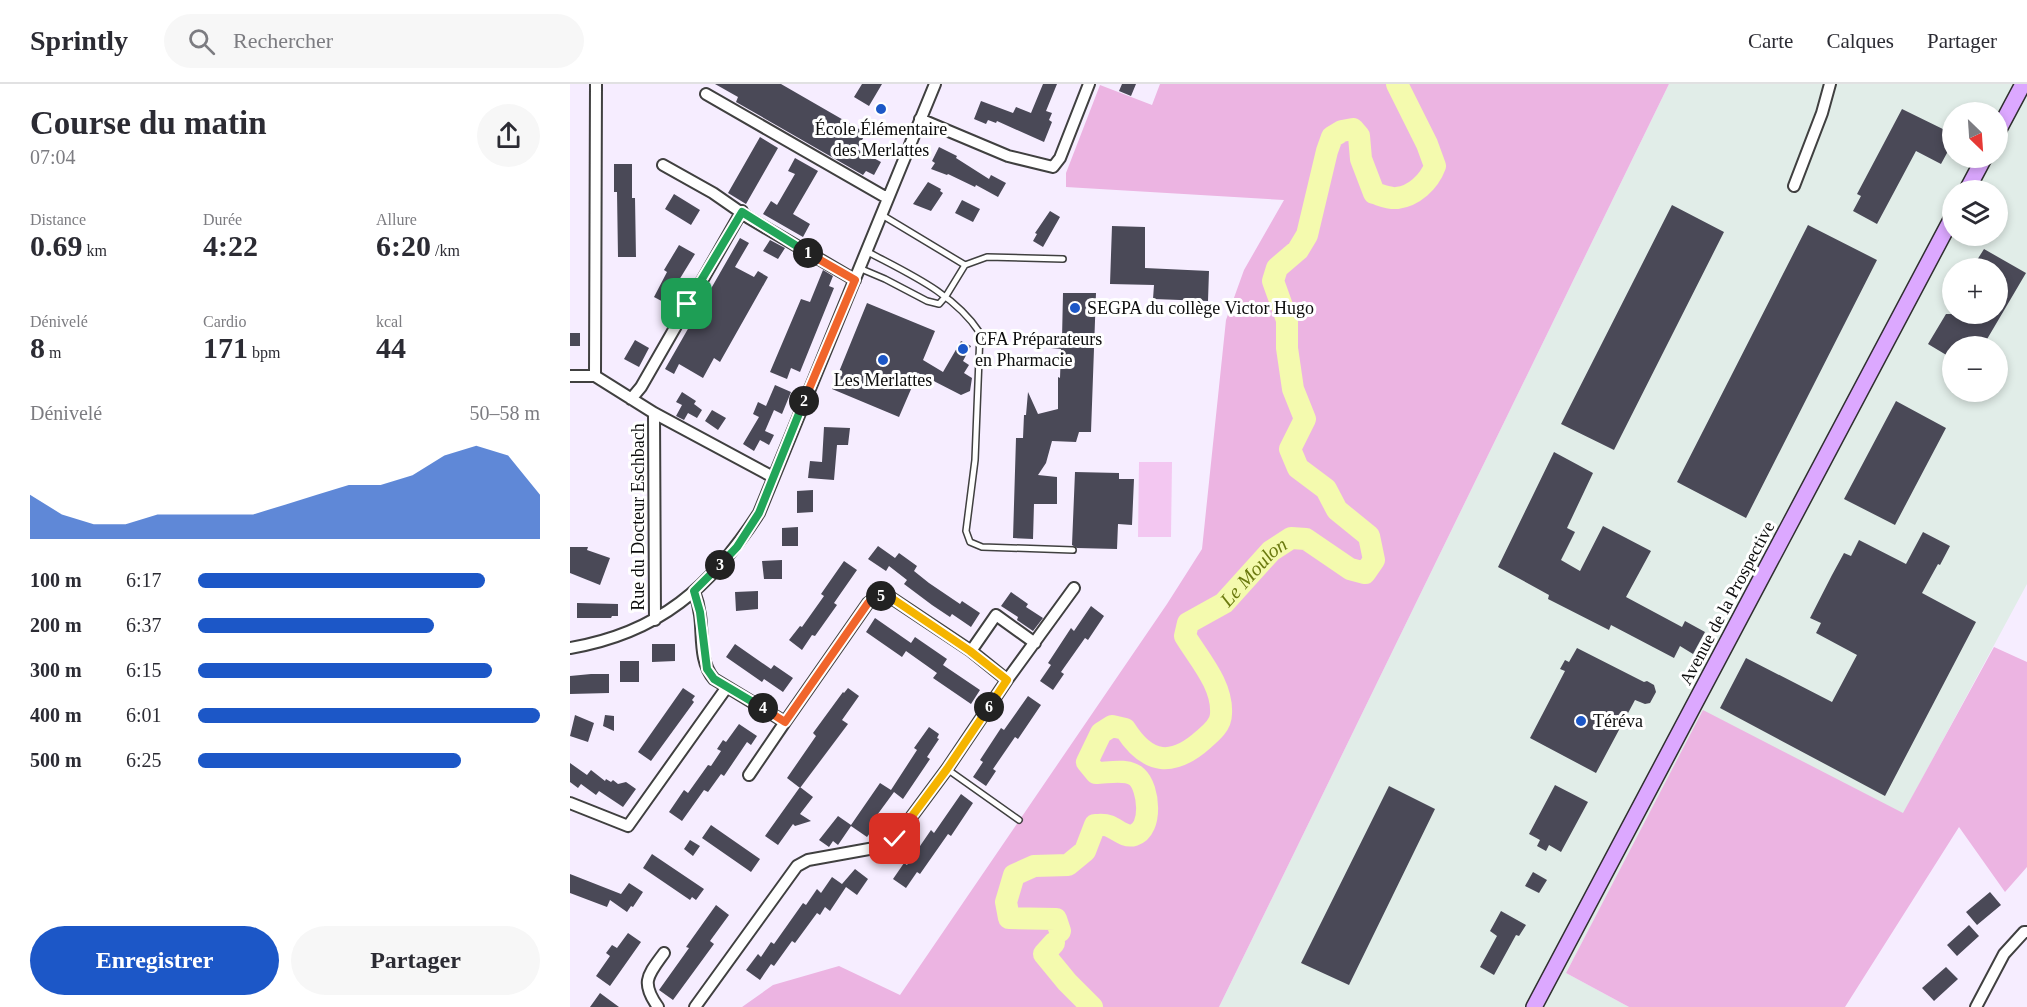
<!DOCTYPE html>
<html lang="fr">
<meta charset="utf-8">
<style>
:root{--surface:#fff;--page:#f7f7f7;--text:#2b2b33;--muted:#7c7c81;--line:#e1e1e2;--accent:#1c57c7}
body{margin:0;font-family:"Times New Roman",serif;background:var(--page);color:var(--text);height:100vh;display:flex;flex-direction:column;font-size:22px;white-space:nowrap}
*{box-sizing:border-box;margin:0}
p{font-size:20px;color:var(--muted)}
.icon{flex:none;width:33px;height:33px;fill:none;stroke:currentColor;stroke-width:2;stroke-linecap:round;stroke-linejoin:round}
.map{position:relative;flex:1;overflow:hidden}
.sheet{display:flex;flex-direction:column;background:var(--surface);width:570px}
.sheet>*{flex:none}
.needle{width:39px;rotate:155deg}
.buttons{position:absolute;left:1372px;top:18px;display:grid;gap:12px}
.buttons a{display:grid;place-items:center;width:66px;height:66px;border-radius:50%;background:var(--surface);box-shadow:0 3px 9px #0003;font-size:30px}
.pin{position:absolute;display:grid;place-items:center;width:51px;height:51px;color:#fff;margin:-26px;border-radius:12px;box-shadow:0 3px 9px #0006}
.km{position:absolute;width:30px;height:30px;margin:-15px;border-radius:50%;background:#222;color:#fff;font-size:16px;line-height:30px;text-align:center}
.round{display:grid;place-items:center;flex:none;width:63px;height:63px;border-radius:32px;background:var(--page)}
.head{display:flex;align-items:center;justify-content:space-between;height:102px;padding:0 30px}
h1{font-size:33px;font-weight:700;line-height:45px}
.stats{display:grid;grid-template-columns:repeat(3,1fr);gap:9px;height:102px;padding:6px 30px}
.stats div{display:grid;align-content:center}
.stats b{font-size:30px;font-weight:700}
.stats small{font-size:16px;font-weight:400}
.stats p{font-size:16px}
.chart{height:168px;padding:12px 30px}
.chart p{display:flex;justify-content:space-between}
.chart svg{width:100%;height:108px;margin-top:6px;fill:var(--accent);opacity:.7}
.action{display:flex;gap:12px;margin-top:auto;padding:12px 30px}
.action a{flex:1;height:69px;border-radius:36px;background:var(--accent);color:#fff;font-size:24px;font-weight:700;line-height:69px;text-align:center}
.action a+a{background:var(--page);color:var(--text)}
ul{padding:0 30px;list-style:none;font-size:20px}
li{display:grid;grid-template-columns:96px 72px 1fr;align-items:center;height:45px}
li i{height:15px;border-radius:8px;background:var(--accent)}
header{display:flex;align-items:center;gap:36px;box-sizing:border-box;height:84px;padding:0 30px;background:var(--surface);border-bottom:2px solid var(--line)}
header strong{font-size:28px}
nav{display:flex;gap:33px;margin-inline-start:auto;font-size:21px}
.search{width:420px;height:54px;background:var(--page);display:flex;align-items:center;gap:15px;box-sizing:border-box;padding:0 21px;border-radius:33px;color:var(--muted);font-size:22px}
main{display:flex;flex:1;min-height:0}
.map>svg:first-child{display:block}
.industrial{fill:#e1ede8;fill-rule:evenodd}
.green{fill:#ecb4e2}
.pitch{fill:#f3c7f1}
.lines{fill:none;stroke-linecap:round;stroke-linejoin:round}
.river{stroke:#f4faae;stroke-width:22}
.building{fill:#4a4957}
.lane-casing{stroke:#404040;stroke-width:8}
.street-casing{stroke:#404040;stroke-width:14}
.secondary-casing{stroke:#2f2f2f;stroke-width:18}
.lane{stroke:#fff;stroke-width:5}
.street{stroke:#fff;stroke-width:10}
.secondary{stroke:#dca8ff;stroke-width:15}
.split-1-casing{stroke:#fff;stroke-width:12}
.split-2-casing{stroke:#fff;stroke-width:12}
.split-3-casing{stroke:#fff;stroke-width:12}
.split-4-casing{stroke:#fff;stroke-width:12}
.split-5-casing{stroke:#fff;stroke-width:12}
.split-6-casing{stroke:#fff;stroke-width:12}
.split-7-casing{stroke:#fff;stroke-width:12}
.split-1{stroke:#22a559;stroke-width:8}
.split-2{stroke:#f0652b;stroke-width:8}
.split-3{stroke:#22a559;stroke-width:8}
.split-4{stroke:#22a559;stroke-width:8}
.split-5{stroke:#f0652b;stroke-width:8}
.split-6{stroke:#f5b400;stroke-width:8}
.split-7{stroke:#f5b400;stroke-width:8}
.poi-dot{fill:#1c57c7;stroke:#fff;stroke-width:2}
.labels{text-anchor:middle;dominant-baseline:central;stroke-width:6;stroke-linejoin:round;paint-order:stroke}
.poi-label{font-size:18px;fill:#0d0d0d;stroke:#fff;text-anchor:start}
.street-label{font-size:18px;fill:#0d0d0d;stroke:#fff}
.water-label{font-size:20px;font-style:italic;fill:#6b7a0f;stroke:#fff}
</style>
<header>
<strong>Sprintly</strong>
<div class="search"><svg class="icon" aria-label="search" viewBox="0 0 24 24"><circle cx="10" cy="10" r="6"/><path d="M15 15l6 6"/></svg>Rechercher</div>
<nav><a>Carte</a><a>Calques</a><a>Partager</a></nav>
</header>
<main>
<section class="sheet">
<div class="head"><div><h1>Course du matin</h1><p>07:04</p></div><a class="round"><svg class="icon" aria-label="share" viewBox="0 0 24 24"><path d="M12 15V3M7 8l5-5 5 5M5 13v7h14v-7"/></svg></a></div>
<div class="stats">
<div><p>Distance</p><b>0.69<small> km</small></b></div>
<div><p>Durée</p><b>4:22</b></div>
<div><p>Allure</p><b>6:20<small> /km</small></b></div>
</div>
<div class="stats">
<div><p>Dénivelé</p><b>8<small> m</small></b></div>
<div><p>Cardio</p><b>171<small> bpm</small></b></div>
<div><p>kcal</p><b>44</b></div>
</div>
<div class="chart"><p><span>Dénivelé</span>50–58 m</p>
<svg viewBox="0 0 160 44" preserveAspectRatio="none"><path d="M0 44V26L10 34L20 38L30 38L40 34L50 34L60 34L70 34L80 30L90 26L100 22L110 22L120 18L130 10L140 6L150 10L160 26V44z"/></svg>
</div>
<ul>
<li><b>100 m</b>6:17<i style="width:84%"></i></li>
<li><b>200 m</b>6:37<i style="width:69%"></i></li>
<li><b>300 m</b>6:15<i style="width:86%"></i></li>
<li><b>400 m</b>6:01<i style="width:100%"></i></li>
<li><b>500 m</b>6:25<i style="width:77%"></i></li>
</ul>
<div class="action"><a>Enregistrer</a><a>Partager</a></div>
</section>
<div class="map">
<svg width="1457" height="923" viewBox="0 0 1457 923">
<rect width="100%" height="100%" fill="#f6edff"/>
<path class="industrial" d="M1099,0H1457V500L1333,730L1133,627L996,889L1059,923H649ZM1383,28H1428V74H1383ZM1383,106H1428V152H1383ZM1383,184H1428V230H1383ZM1383,262H1428V308H1383Z"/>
<path class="green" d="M590,0H1099L649,923H172L203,901L269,882L330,911L597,520L632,465L656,236L674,186L714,116L496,103V89L530,1L582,21Z
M1424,563L1457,578V783L1435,808L1389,743L1275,923H1059L996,889L1133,626L1333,729Z"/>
<path class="pitch" d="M569,378H602L601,453H568Z"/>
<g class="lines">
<g class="river">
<path id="s1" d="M490,847L486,835L439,834L436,818L444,791L464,782L498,781L515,767L525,741C529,741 534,740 539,742C547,745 555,754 564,751C583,745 579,704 567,693C557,684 538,689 526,689L517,678L531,649L542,642L555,645C578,681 603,683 634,655C641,649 651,641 651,630C653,601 629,575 615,552L618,539L654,519L701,467L721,454L736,455L780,485L795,489L804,476L799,452L767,426L756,405L728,384L720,365L735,335L723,305L717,264V236L703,197L707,184L728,166L737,151L757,67L762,53L772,47L783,45L789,52L791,75L804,109C811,111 819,115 827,114C844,112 859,98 865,82L857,60L827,0"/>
<path d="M484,859L474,870L497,898L522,923"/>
</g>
</g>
<path class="building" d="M145,0H211L296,49L287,65L311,78L304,91L296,87L293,91L166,18L168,13Z
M292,0H312L299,22L284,13Z
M473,0H487L476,27L482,29L479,36L482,38L474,58L427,37L426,39L418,36L416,40L404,35L411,17L443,29L446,23L461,29Z
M552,0H566L561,12L549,7Z
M1332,25L1383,50V58L1371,80L1346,67L1307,140L1283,127L1291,112L1287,110Z
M190,53L208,64L176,120L158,109Z
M369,63L387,72L386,74L419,95L421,91L436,99L428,113L406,101L405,103L378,90L377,91L361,85L365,79L362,77Z
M225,74L248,87L223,130L240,140L233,153L193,130L201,117L207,121L225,90L218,87Z
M44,80H62V114H65L66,173H48L47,108H44Z
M358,98L371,105L370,107L373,109L361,127L343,120Z
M104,110L130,126L121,141L95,125Z
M392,116L410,125L403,138L385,129Z
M1102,121L1154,148L1044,366L991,340Z
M480,127L490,133L473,163L463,157L467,150L465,149Z
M1238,141L1307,176L1176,434L1107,398Z
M542,142L575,143V184L639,187L638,217L583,215L584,201L540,200Z
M170,154L179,159L165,183L184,193L188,187L198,193L150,278L144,274L133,294L109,280L104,290L95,285Z
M200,156L215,164L208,175L193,167Z
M109,161L125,170L106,201L109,203L99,221L84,213L97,188L94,186Z
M1414,165L1456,189L1413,262H1383V275L1358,260L1376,230H1428V184H1402Z
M253,186L263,192L259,202L264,204L230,288L221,284L217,295L200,288L231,215L240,218Z
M493,209H526L521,348H509L506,358L482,357L476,379L468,391L487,393V420H464L463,455L443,454L446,354H453L454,331H456L458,308L468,330L488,325V293L490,294L491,265L481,264L483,254L492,255Z
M297,219L365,247L353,276L373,288L391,257L401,262L393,277L399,281L394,289L402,294L400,307L391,311L348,289L329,333L262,305Z
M0,249H10V262H0Z
M65,256L79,264L69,283L54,275Z
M205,301L221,308L212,330L204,326L195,347L204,351L199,361L190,356L184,367L173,360L189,333L183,330L188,318L196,322Z
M112,308L126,317L124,320L132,326L127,334L118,329L114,336L106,332L112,321L106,318Z
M1326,317L1376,344L1325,441L1274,415Z
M142,326L156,334L148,346L135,337Z
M254,343L280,344L278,361H267L264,396L238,394L240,377L252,378Z
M984,368L1023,389L997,444L1005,448L991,476L1010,487L1033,442L1081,467L1056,513L1112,543L1115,537L1135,548L1123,570L1110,562L1104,574L1041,541L1039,546L978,515L979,511L928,483Z
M505,388L549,389V395H564L562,441L548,440L547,465L507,464L502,461Z
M243,406V428L227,429V407Z
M228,443V462H212V444Z
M1353,448L1380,462L1370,481L1368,480L1352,509L1406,538L1315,712L1150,624L1176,574L1262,618L1287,571L1246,549L1251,539L1240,534L1262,491L1274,469L1281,472L1289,456L1336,480Z
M308,462L325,474L329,469L347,482L344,487L359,499L390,520L392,517L410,529L401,543L382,530L380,533L362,521L334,500L337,496L319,482L316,487L298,475Z
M0,463H18L17,466L40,474L30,501L0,489Z
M212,476V495H194L192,477Z
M274,477L287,486L264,519L267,521L245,552L242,551L232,566L219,556L230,542L232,543L254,512L251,510Z
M188,507V525L166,527L165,508Z
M441,508L458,520L456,523L473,534L463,547L447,536L448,533L431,522Z
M7,519L48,520V532H42L41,534H7Z
M521,522L534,532L518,556L515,554L491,588L494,590L483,606L470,597L481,581L478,579L501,544L504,547Z
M305,534L341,559L345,553L377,575L373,581L410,606L401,620L363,594L367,589L336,567L332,573L296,548Z
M82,560H105V577L82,578Z
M165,560L201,585L204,581L223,594L213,608L194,595L192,598L156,573Z
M1007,564L1074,598L1077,597L1084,601L1086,608L1080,619L1075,620L1065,616L1026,689L960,654L995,587L990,585L995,576L999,578Z
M50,577H69V598H50Z
M21,590H39V609L0,610V592Z
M113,604L125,612L122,616L124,618L81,677L68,668Z
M278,604L289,612L272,636L278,640L230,704L217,694L246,652L243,649L273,608L274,609Z
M458,612L471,621L448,655L445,653L423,685L426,687L416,702L403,693L413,678L410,676L431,644L434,646Z
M5,631L24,639L18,658L0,652Z
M35,631L44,632V647L33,642Z
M169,640L187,652L181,661L177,658L154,692L151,690L138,708L134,706L112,737L99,728L114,706L118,709L138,681L141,682L151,667L147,665L153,656L156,658Z
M359,643L369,650L367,654L369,655L357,673L360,675L333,715L324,708L299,742L303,745L297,753L281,742L268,761L263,757L259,763L249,756L268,732L281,741L310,699L321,706L347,666L344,664Z
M0,679L17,691L21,686L35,697L36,695L41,698L43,696L48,700L56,698L66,705L53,723L29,707L26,711L11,700L8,704L0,698Z
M985,701L1018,718L991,768L979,761L976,767L967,762L970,756L959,750Z
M819,702L865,725L779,901L731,879Z
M230,703L243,713L230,730L241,737L225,742L223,740L208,761L195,752Z
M391,710L403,719L381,752L378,750L350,790L347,788L336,804L323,795L334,779L337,781L361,746L364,749Z
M141,741L190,775L181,788L132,754Z
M120,756L130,762L123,772L114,765Z
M82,770L134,805L126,816L122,813L120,816L73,784Z
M285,785L298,795L287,811L276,803L260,827L255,823L250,831L247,829L225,859L222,857L204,882L201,880L190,896L176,886L188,870L191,873L201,858L204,860L233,819L236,821L247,805L251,809L262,793L272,800Z
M963,788L977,796L969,809L955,802Z
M0,790L51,810L59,799L73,808L63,823L61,822L57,828L40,816L37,823L0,809Z
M1420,808L1431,821L1407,841L1396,828Z
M146,821L159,831L140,857L144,860L103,916L89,906L119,864L116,863Z
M931,827L956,841L949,852L946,851L924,891L910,883L927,852L920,847Z
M1399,841L1409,852L1387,872L1377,861Z
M58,849L71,858L40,902L26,892L40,872L36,869L42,861L47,864Z
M1376,883L1388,895L1364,917L1352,904Z
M30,909L49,923H20Z"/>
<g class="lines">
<g class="lane-casing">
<path id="lane" d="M296,167C337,189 384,209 410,249L405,376L396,447L400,458L412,463L503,466
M395,181L417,173L493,175
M289,184L315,195L357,217L369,220L376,212L395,181L312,131
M377,685L449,736"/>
</g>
<g class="street-casing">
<path id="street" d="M136,10L317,114
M350,35L438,72L483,83L490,74L519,0
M93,81L143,109L179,134L285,196
M1224,102L1252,29L1260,0
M0,292H25L84,329L203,393
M25,292L26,0
M61,315L71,303L172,127
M84,329L85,536
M124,507C127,515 129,523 130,531C133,552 129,578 144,595L215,638L298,519C305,513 311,511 320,513L401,567L437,596
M0,564C89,549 141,503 189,429L365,0
M401,567L426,531L465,559
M179,691L215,638
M0,719L58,742L157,603
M88,923C70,898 78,891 94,869
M125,923L227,782L238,776L310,763L325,755L377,685L437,596L504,504
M1406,923L1434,870L1454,848H1457"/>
</g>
<g class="secondary-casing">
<path id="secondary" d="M1428,47L1453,0
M1397,106L1414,74
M964,923L1383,132"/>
</g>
<use href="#lane" class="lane"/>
<use href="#street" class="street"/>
<use href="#secondary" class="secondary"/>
</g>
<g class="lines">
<g class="split-1-casing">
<path id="split-1" d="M117,220L172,128L238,169"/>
</g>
<g class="split-2-casing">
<path id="split-2" d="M234,317L285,196L238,169"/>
</g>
<g class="split-3-casing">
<path id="split-3" d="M150,481L167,463L189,429L234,317"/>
</g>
<g class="split-4-casing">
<path id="split-4" d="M150,481L124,507L130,528L137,585L144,595L193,624"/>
</g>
<g class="split-5-casing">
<path id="split-5" d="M193,624L215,638L298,519L303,514L311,512"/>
</g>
<g class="split-6-casing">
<path id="split-6" d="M311,512L320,513L400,567L437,596L419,623"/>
</g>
<g class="split-7-casing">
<path id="split-7" d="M325,755L377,685L419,623"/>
</g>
<use href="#split-1" class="split-1"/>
<use href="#split-2" class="split-2"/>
<use href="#split-3" class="split-3"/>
<use href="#split-4" class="split-4"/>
<use href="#split-5" class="split-5"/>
<use href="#split-6" class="split-6"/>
<use href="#split-7" class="split-7"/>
</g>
<g class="poi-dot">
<circle cx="311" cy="25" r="6"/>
<circle cx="505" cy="224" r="6"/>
<circle cx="393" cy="265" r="6"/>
<circle cx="313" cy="276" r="6"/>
<circle cx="1011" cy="637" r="6"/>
</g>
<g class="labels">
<g class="poi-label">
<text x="311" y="45" text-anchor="middle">École Élémentaire<tspan x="311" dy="21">des Merlattes</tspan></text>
<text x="517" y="224">SEGPA du collège Victor Hugo</text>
<text x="405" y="255">CFA Préparateurs<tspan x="405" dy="21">en Pharmacie</tspan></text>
<text x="313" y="296" text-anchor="middle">Les Merlattes</text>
<text x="1023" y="637">Téréva</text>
</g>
<g class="street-label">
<text transform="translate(68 433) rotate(-90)">Rue du Docteur Eschbach</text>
<text transform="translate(1157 519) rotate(-62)">Avenue de la Prospective</text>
</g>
<g class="water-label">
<text stroke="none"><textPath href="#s1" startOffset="744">Le Moulon</textPath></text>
</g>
</g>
</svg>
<div class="buttons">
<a><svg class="needle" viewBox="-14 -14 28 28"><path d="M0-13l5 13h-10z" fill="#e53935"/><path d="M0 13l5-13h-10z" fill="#7c7c81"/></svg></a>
<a><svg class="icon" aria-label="layers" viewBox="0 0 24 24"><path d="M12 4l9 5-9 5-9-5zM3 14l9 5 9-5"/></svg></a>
<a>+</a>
<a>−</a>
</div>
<div class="pin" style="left:117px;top:220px;background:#1e9e55"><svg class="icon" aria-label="arrive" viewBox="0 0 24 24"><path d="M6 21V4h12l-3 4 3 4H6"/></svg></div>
<div class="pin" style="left:325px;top:755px;background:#d93025"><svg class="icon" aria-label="check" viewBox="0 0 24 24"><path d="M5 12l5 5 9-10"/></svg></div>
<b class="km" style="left:238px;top:169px">1</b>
<b class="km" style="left:234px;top:317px">2</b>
<b class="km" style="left:150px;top:481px">3</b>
<b class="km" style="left:193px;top:624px">4</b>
<b class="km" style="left:311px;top:512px">5</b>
<b class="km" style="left:419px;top:623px">6</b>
</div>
</main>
